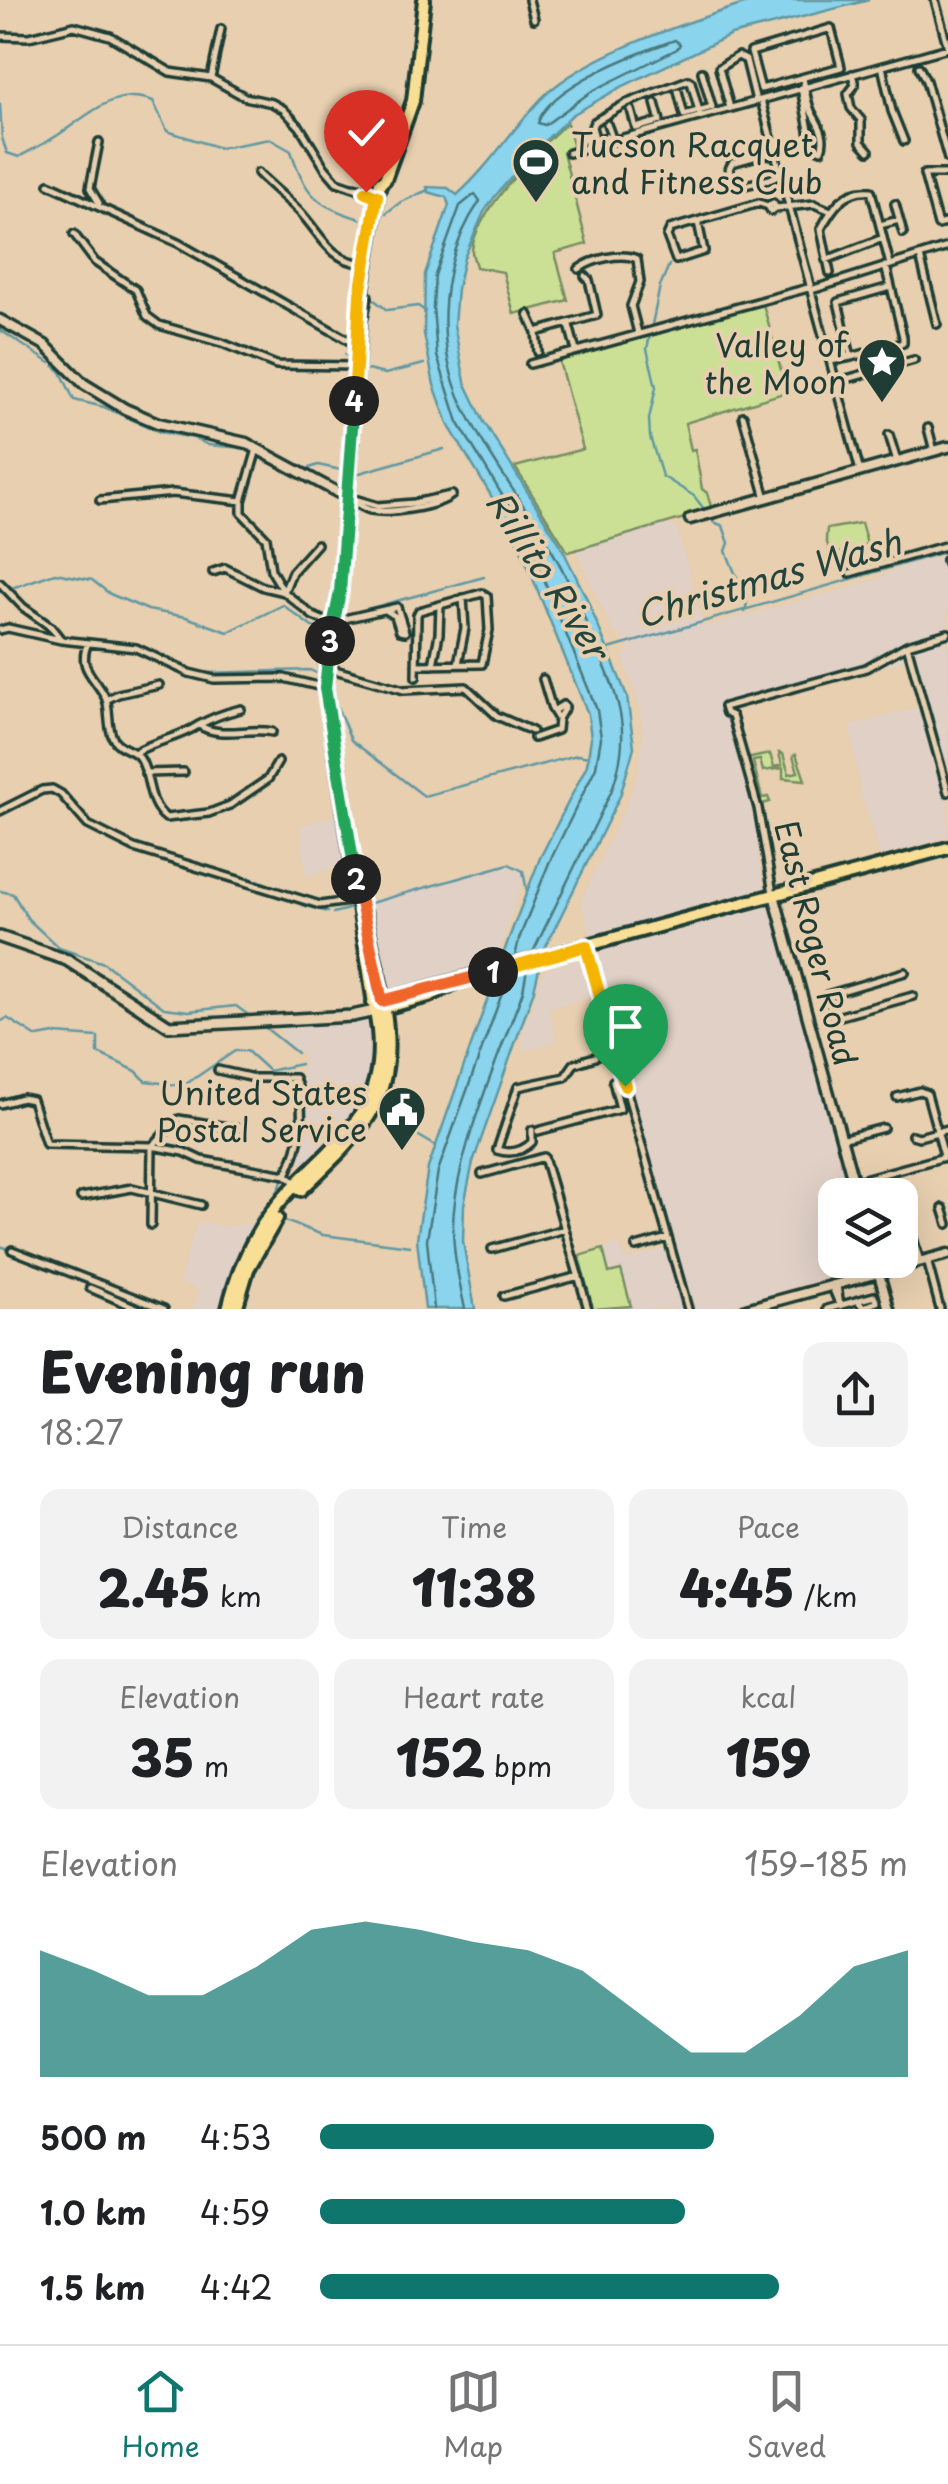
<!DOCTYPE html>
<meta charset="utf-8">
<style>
:root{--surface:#fff;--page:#f2f2f2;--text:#202124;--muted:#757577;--line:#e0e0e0;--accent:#0f766e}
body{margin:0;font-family:"Playpen Sans",sans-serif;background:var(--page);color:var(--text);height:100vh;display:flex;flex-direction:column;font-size:38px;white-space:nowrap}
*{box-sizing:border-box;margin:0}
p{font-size:32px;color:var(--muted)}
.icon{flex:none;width:55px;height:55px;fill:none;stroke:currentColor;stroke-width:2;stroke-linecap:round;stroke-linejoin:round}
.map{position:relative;height:1309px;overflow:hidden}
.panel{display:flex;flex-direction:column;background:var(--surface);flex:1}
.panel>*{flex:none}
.tools{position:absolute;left:818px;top:1178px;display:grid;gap:20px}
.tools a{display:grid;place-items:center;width:100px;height:100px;border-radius:20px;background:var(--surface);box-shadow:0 10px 40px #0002;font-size:50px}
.pin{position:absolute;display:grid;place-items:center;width:85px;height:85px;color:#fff;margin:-102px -42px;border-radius:50% 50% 50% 0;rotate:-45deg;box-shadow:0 0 10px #0007}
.pin .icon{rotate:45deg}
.km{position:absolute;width:50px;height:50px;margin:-25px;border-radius:50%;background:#222;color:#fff;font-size:28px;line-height:50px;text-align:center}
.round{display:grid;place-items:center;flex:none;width:105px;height:105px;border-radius:20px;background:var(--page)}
.overview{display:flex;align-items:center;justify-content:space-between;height:170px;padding:0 40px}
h1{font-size:55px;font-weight:800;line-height:75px}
.metrics{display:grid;grid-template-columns:repeat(3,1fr);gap:15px;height:170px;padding:10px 40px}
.metrics div{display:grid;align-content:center;border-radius:20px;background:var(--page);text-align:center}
.metrics b{font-size:50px;font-weight:800}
.metrics small{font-size:28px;font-weight:400}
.metrics p{font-size:28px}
.chart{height:280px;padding:20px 40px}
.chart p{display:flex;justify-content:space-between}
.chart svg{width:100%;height:180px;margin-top:10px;fill:var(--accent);opacity:.7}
ul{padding:0 40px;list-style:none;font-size:32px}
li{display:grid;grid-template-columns:160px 120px 1fr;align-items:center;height:75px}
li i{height:25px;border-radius:12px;background:var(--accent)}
.dock{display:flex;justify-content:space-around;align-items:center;height:140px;border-top:2px solid var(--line);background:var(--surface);font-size:28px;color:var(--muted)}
.dock a{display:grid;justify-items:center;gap:5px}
.dock .selected{color:var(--accent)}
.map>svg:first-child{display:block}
.built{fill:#e0d0c6}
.green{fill:#cce095;stroke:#768e64;stroke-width:2.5}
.water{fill:#8bd4ed;stroke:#6098a3;stroke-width:2.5}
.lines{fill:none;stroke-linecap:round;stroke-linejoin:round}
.shore{stroke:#4a797e;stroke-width:2.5}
.stream{stroke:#6098a3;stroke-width:2.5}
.minor-casing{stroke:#1f3d34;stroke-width:12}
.tertiary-casing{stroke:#1f3d34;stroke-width:15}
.secondary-casing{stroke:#1f3d34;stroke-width:16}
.primary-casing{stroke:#1f3d34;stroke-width:18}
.minor{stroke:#e7cfaf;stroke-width:5}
.tertiary{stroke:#e7cfaf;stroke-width:8}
.secondary{stroke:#e7cfaf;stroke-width:9}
.primary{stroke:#f9df96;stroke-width:10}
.split-1-casing{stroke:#fff;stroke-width:20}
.split-2-casing{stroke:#fff;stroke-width:20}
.split-3-casing{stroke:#fff;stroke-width:20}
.split-4-casing{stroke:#fff;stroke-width:20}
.split-5-casing{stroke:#fff;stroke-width:20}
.split-1{stroke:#f5b400;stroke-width:12}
.split-2{stroke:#f0652b;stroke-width:12}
.split-3{stroke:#22a559;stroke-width:12}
.split-4{stroke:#22a559;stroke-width:12}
.split-5{stroke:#f5b400;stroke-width:12}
.labels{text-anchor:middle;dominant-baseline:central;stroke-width:8;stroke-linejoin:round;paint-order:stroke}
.poi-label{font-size:32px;fill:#1f3d34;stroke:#e7cfaf;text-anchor:end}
.street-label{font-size:32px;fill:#1f3d34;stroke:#e7cfaf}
.water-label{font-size:35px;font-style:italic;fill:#24453d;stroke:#e7cfaf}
</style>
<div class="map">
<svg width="948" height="1309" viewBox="0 0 948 1309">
<rect width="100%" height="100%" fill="#e7cfaf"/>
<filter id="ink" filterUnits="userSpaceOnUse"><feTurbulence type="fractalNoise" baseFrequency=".01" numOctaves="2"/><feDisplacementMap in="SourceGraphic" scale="20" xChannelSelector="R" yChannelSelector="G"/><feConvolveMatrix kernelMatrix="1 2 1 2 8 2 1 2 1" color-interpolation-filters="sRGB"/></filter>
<g filter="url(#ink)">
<path class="built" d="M666,524L677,527L704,627L876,580L906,564L948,555V837L881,856L861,796L850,726L918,707L931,753L940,750L915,658L867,671L863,664L720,705L728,721L757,825L759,860L765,890L591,938L581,901L632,792L639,769L643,731L638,703L622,655L631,650L619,633L614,634L576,551Z
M341,813L348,862L306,877L300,826Z
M510,865L521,871L523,880L497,959L491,965L390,993L383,988L367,901Z
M769,905L850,1195H835V1260H867L869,1267L714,1309H692L595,953Z
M583,959L594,996L549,1008L557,1041L524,1051L521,1037L542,975L546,969Z
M369,1016L377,1059L362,1108L308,1169L297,1158L303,1130L299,1077L305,1057L285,1040L277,1026L329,1023Z
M197,1221L226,1227L251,1223L258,1227L225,1309H193L199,1290L179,1283Z
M620,1243L625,1260L667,1248L684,1309H591L577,1255Z"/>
<path class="green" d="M567,123L574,148L563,152L587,244L555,253L568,300L514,314L503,272L476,267C475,261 472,256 472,251C472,218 541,144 567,123Z
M763,304L787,392L685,423L691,450L695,449L702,489L707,493L712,510L568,552L515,467L583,449L559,361Z
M861,523L867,544L831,556L826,539L827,529Z
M779,753L783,754L789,774L798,772L793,756L796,754L805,780L783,778V768L763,771L760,760L753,761L762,798L768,797L770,802L758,805L746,759L770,754L774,767L782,765Z
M603,1249L609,1273L621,1270L631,1306L593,1309L579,1256Z"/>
<path class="water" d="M756,0H869L731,35L623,86L572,115L533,152L496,195L484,212L464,258L457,289L454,325L465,382L484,422L560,544L586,597L627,696L634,747L620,796L543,952L534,990L473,1162L464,1205L463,1242L475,1309H425L417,1239L428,1168L509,938L540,858L587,765L591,738L588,714L516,537L449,426L434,385L424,334L425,274L449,205L446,197L428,192L427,187L448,188L457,195C490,166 513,127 544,96C591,51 695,20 756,0Z"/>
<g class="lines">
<path class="shore" d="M675,40L680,44L677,49L592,91L545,125L538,123C548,86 640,52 675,40Z
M515,957L519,939L549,863L596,767L601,738L597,710L525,533L458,422L437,356L433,307L435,275L460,206L475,194L480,201C440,259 433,342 463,405C487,455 522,501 551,549C569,579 582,613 596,646C620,700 633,734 611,792L533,952
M434,1309L427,1240L438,1171L509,974
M465,1309C459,1281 453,1254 453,1225C455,1154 498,1059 523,991L527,969"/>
<path class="stream" d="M0,104L2,138L7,153L19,157C33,149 48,142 61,133C92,113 114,87 153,101L167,131L220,148L270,139L291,151C306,195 315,205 360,219
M386,213L401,202L428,190
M669,265L660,286L647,349L656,387L649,419L650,437L662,476L694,496L714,522L723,526L729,543L726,551L747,602L745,612
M373,299L387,310L418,306L425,311
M0,330L50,363
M345,354L350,358
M54,366L61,372L74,400L104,407L160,432L194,438L208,445L243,448L278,464
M367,370L385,374L424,364
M304,470L318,465L341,470
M356,474L444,449
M0,592L55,573L92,580L110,594L148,610L186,617L228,632L283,605L312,627L323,629
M360,611L484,577
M609,649L948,551
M204,673L310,670L316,673
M335,702L351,740L424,796L577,755L589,757
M249,877L253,879
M258,880L289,894
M0,891L13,894L28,919L59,948L104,963L164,1008L189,1011L236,1006L251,1017
M367,904L509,864L523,871L527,891
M302,905L328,912
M333,913L352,908
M0,1022L7,1018L37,1037L55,1034L98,1037V1053L136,1071L146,1081L183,1086L235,1051H247L269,1071L300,1064
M262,1025L297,1053
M390,1119L436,1146
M282,1220L323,1235L410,1246
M251,1230C257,1210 279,1199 282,1180
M248,1237V1236
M0,1246L12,1250
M98,1286L156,1309
M727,1309L874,1269"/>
<g class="minor-casing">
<path id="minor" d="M529,0L534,19
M831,28L841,67L761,89L751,52Z
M0,36L29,37L74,26L110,36L170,72L211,78L245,97L272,103L283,109L300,127L325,168L337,182L366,192L363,188L351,187
M882,66L892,111L904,141
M919,67L926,81L948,159
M852,74L855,85L848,94L851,108L861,120V142L869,151
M211,78L221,29
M801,88L812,146L821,150C827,135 818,125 811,111C807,102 805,89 803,78
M678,91L684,115L712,107L702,72
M761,100L810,285
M730,108L719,68L738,56L746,60L756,101
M631,110L636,128L660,121L655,103
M596,140L611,135L607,124
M597,145L592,127L594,122L627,103L688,80L691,82L700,115
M569,153L948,48L935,0
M776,155L764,154L732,163L729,169L737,187L770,179L780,174
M258,173C271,186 286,198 299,211C322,235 328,260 364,264
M948,174H924L938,225L948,222
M49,184L178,243L355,344
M99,203L90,188L99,142
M895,204L903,233
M776,208L814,204L831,211
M698,222L704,251L676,260L667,236L670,229L759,203L768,206L771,211L776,208L773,203L768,206
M880,225L899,220
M74,234L95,262L136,290L147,316L159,325L222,343L276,365L356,366
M920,256L937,324
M826,260L883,238
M579,269C592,259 621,252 637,259L640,282L631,306L638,333
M830,273L821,229C832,208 845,188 871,191L890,265
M890,285L885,266L887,270L903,337V343L851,357L838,302L890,287
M811,291L860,471
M528,314L536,332L538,352
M569,325L576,351
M536,332L597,315L589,280L585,276
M846,356L851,357L831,361Z
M530,364L808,288L811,290L948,247
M836,382L914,360
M743,416L766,498
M928,428L934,451
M889,435L897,461
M257,449L242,501V513L266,538L271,570L284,592L313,616L334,625
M348,498C354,502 363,508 370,510C389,514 437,507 452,495
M351,498L378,506L414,503L451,495
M100,500L173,493L242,501
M946,560L948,566
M213,572L225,568L263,587L284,592
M850,573L948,545
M0,583L23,607L51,627L59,637
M284,592L292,572L317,544
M387,611L395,616L400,631L404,632
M335,621L397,607L405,632
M0,630L8,628L61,640L136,648L189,673L214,679L284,678L322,687
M88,643C76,669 97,678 106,699C110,711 107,726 113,738C120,751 136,748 142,762C151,782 148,804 166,818L209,813L230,805L268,779L278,762
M907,645L948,633
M458,664L465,628L463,598
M433,665L439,634L440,605
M328,668L404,690L466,687L497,716L532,731
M416,677L417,615L419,611L482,593L487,596L489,630L482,664L416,665
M543,679L552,709L558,719
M106,700L118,694L159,685
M199,725C219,739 249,727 272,732
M534,738L557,730L558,719L565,707L563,705L553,711
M136,752C155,741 178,738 197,726C211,718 224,713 241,709
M145,773L184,772
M0,811L42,790L52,789L61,794L88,825L134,848L320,905L357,900
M773,893L758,808L732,716L726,713L724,707L866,668L907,645L948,792
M586,947L688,1309
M905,972L827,995L823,1007L833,1018L913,996
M615,1049L603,1055L616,1054
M218,1070L254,1078H295C307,1110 301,1145 286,1175
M897,1097L920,1091L927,1094L944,1156
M0,1104L22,1098L32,1100L46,1144L152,1146L184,1152L201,1160L286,1175L296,1183
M532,1130V1142C522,1152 510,1154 497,1150L518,1087L565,1077L574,1064L595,1057L585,1060
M538,1131L620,1109L613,1081L623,1078
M912,1135L919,1137L948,1129
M841,1139L883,1128
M482,1174L544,1157L588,1309
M879,1175L884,1195
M853,1182L948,1156
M81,1197L132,1188L201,1205
M943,1208L948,1224
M900,1222L911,1232L920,1261
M151,1225L152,1146C161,1139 171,1122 179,1119L239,1129
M636,1247L668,1238
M492,1249L565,1229
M12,1250L164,1309
M927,1260L940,1309
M837,1285L840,1306
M832,1287L840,1306
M90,1288L139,1309
M504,1296L579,1276
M827,1309L874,1296L877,1302L863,1307L858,1301"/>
</g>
<g class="tertiary-casing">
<path id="tertiary" d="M0,320L45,345L84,384L125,409L158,423L246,443L348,498
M690,519L948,447
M774,895L857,1195
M875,1260L889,1309
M746,1309L948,1254"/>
</g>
<g class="secondary-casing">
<path id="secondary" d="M0,937L67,960L169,1026L352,1016L375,1011"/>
</g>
<g class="primary-casing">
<path id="primary" d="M380,184L385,179L413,101L424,0
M362,292L380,182
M373,1003L948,848
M380,1009L429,996L453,984
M301,1190C324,1167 351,1144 369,1116C407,1057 377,978 365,914
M228,1309C237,1271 253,1234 278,1204C329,1144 387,1120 378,1030L325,687L328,647L340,591L362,292L365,297L360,321
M236,1309L248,1269L277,1218"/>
</g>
<use href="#minor" class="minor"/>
<use href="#tertiary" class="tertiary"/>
<use href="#secondary" class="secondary"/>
<use href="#primary" class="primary"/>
</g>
</g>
<g class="lines" filter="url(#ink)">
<g class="split-1-casing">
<path id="split-1" d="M493,972L586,946L625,1086"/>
</g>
<g class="split-2-casing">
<path id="split-2" d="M356,879L382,1001L493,972"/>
</g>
<g class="split-3-casing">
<path id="split-3" d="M330,641L325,688L356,879"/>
</g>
<g class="split-4-casing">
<path id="split-4" d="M330,641L340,592L354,401"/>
</g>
<g class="split-5-casing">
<path id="split-5" d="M354,401L360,295L377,196L366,192"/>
</g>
<use href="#split-1" class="split-1"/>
<use href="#split-2" class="split-2"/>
<use href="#split-3" class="split-3"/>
<use href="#split-4" class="split-4"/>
<use href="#split-5" class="split-5"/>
</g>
<defs>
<g id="stadium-pin" transform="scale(2.5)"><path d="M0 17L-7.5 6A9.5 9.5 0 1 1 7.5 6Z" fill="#1f3d34" stroke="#e7cfaf"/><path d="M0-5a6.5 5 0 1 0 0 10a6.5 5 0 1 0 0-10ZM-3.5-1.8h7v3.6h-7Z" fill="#fff"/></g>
<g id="sight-pin" transform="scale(2.5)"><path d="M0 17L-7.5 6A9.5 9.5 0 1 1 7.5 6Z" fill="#1f3d34" stroke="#e7cfaf"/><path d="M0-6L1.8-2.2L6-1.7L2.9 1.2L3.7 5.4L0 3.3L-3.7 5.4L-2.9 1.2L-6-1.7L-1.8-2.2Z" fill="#fff"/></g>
<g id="civic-pin" transform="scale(2.5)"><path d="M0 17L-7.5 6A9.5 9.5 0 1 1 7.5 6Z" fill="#1f3d34" stroke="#e7cfaf"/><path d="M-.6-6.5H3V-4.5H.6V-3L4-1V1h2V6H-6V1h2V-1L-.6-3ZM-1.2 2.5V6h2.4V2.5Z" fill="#fff"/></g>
</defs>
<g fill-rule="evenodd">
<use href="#stadium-pin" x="536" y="162"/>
<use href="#sight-pin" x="882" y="362"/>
<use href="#civic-pin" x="402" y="1110"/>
</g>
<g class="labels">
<g class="poi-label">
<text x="571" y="144" text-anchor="start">Tucson Racquet<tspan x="571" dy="37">and Fitness Club</tspan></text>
<text x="847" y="344">Valley of<tspan x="847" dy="37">the Moon</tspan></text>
<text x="367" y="1092">United States<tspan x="367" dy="37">Postal Service</tspan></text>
</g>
<g class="street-label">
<text transform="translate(817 943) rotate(76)">East Roger Road</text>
</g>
<g class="water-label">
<text transform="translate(549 574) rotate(57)">Rillito River</text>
<text transform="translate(768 577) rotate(-16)">Christmas Wash</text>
</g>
</g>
</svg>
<div class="tools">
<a><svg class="icon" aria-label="layers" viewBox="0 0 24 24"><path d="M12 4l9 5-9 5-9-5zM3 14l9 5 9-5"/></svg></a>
</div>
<div class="pin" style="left:625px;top:1086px;background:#1e9e55"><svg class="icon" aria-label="arrive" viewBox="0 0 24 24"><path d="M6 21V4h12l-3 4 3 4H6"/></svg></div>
<div class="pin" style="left:366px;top:192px;background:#d93025"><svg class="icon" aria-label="check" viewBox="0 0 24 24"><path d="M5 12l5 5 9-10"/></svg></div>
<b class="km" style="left:493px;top:972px">1</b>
<b class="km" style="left:356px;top:879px">2</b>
<b class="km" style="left:330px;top:641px">3</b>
<b class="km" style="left:354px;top:401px">4</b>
</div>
<section class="panel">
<div class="overview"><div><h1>Evening run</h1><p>18:27</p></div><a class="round"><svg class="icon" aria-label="share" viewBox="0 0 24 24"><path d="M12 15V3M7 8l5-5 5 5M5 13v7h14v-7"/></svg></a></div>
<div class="metrics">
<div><p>Distance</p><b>2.45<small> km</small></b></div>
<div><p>Time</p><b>11:38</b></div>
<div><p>Pace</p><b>4:45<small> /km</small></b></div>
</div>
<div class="metrics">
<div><p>Elevation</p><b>35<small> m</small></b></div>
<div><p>Heart rate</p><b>152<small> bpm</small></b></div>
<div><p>kcal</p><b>159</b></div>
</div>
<div class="chart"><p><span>Elevation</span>159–185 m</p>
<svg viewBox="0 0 160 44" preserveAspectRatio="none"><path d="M0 44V13L10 18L20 24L30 24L40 17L50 8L60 6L70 8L80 11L90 13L100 18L110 28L120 38L130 38L140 29L150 17L160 13V44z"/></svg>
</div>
<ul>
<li><b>500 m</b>4:53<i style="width:67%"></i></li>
<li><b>1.0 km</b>4:59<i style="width:62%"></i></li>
<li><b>1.5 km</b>4:42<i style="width:78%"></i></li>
</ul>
</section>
<nav class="dock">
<a class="selected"><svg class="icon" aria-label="home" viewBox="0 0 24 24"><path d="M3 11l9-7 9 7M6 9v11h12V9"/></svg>Home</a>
<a><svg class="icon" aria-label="map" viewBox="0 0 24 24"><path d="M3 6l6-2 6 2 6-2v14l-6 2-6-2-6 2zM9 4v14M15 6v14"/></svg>Map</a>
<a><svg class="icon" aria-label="saved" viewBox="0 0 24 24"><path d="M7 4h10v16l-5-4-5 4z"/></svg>Saved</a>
</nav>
